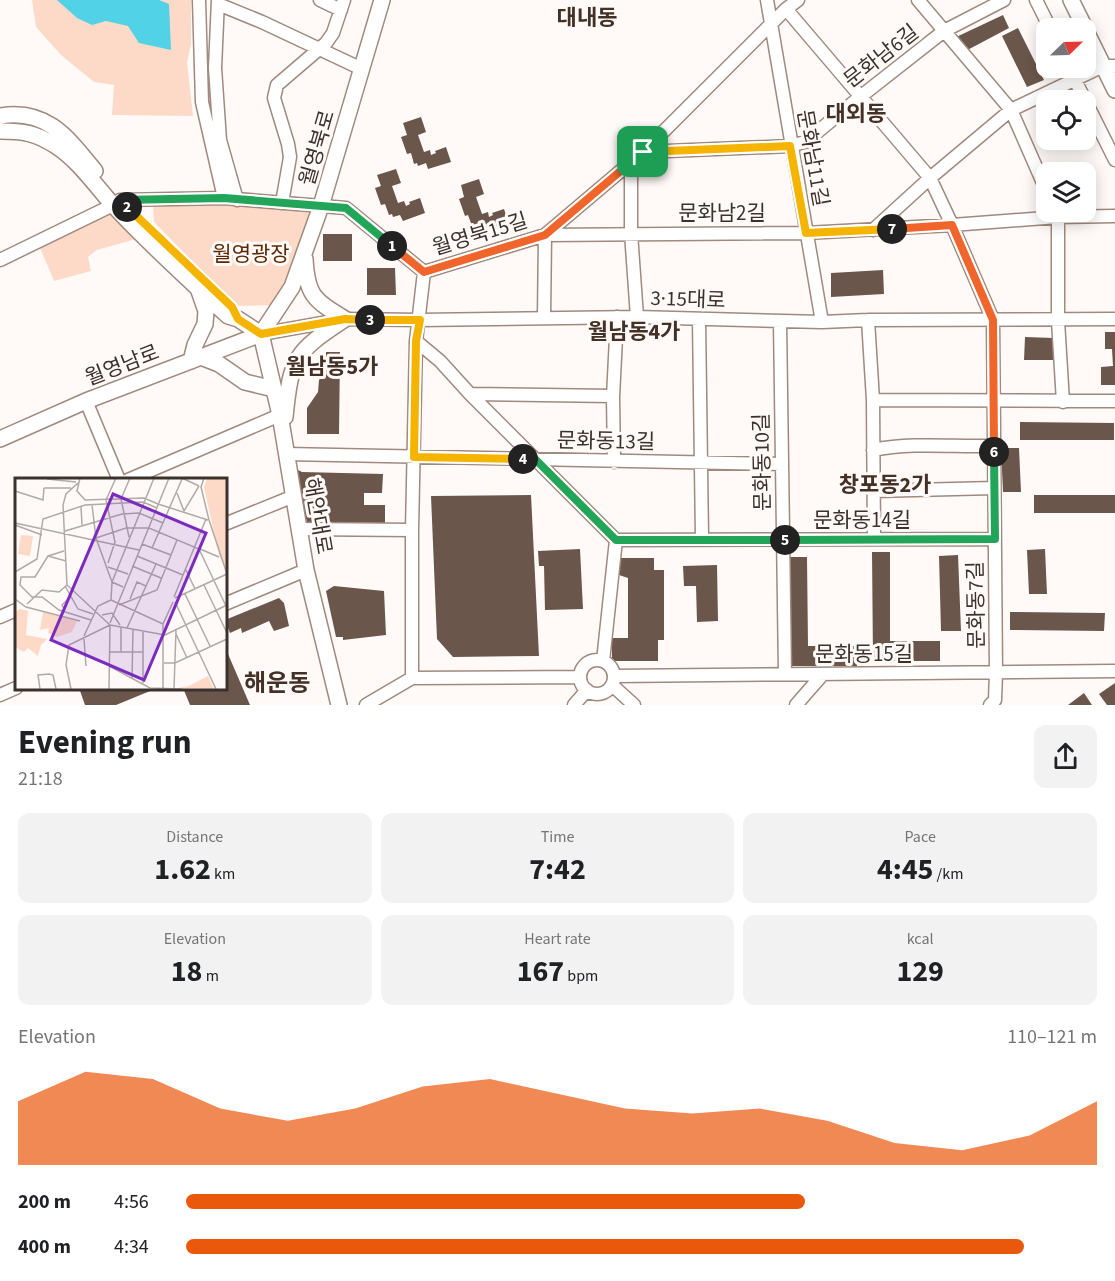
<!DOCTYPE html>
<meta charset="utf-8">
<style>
:root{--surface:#fff;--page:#f2f2f2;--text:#202124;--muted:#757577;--accent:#ea580c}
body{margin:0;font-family:"Source Sans 3","Noto Sans KR",sans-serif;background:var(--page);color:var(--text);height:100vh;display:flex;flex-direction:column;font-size:22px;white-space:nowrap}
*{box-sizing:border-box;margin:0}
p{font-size:20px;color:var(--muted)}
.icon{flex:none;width:33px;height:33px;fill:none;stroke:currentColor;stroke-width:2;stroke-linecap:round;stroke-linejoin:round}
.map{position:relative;height:705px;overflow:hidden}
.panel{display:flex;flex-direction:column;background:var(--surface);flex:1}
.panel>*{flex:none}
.needle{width:39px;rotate:67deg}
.fabs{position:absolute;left:1036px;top:18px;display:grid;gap:12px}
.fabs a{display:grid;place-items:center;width:60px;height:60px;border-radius:12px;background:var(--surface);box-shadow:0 3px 15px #0003;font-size:30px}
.pin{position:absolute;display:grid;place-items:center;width:51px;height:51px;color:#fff;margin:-26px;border-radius:12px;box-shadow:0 3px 9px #0006}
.km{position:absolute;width:30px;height:30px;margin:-15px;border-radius:50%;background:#222;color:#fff;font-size:16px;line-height:30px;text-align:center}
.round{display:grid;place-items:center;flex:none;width:63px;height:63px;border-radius:12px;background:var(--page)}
.summary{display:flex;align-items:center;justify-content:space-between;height:102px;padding:0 18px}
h1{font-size:33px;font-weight:700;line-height:45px}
.figures{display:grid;grid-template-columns:repeat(3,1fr);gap:9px;height:102px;padding:6px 18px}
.figures div{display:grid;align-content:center;border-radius:12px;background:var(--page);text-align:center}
.figures b{font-size:30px;font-weight:700}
.figures small{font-size:16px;font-weight:400}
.figures p{font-size:16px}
.chart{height:168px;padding:12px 18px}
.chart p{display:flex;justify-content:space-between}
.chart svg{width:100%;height:108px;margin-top:6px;fill:var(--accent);opacity:.7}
ul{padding:0 18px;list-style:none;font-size:20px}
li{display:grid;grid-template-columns:96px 72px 1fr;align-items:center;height:45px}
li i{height:15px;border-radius:8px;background:var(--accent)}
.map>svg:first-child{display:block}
.green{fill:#fcdac7}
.water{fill:#52d2e6}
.building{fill:#6b564b}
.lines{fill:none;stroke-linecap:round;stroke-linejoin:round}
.minor-casing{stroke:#a0897d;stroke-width:15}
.major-casing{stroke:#a0897d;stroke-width:18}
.minor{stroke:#fff;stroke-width:12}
.major{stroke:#fff;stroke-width:15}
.split-1-casing{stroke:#fff;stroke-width:12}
.split-2-casing{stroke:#fff;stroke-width:12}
.split-3-casing{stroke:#fff;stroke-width:12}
.split-4-casing{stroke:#fff;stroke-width:12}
.split-5-casing{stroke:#fff;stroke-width:12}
.split-6-casing{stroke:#fff;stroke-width:12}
.split-7-casing{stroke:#fff;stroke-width:12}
.split-8-casing{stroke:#fff;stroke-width:12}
.split-1{stroke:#f0652b;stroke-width:8}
.split-2{stroke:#22a559;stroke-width:8}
.split-3{stroke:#f5b400;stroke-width:8}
.split-4{stroke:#f5b400;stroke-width:8}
.split-5{stroke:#22a559;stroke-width:8}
.split-6{stroke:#22a559;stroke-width:8}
.split-7{stroke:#f0652b;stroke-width:8}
.split-8{stroke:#f5b400;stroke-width:8}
.labels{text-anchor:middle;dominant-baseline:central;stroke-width:6;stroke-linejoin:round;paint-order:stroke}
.street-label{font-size:21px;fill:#3c322d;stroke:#fffaf7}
.park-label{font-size:21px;fill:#5b2804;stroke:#fffaf7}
.neighbourhood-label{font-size:22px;font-weight:bold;fill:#433026;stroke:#fffaf7}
.quarter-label{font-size:24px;font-weight:bold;fill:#433026;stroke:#fffaf7}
.inset-road{fill:none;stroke:#b1aaa6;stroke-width:1.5}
.view{fill:#7b2cbf;fill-opacity:0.15;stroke:#7b2cbf;stroke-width:3}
.inset-edge{fill:none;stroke:#3c322d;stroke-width:3}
</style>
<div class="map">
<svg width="1115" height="705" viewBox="0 0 1115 705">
<rect width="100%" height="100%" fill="#fffaf7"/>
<path class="green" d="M32,0H191V44L187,62L193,116L112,115L114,85L94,82L61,55L36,27Z
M153,201L303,210L312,216L293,276L276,305L236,306L154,222Z
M109,211L136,239L97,250L88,257L91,271L54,281L38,243Z"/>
<path class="water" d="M159,0L169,4L171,50L139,43L128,26L106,21L92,25L77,18L57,0Z"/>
<path class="building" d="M1003,15L1009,28L958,55L952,39Z
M1018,28L1044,80L1027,87L1002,36Z
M421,117L426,132L418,135L424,152L430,150L431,155L436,153L435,151L446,147L451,162L428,169L426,163L418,166L417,163L414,164L411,153L407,154L401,137L407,135L403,123Z
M396,169L401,183L392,186L398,203L404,201L406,206L410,204L409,202L420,198L425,213L403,221L400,215L393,217L392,214L389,215L385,204L381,205L375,188L381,186L377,175Z
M479,179L484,194L476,197L482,214L488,212L489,217L493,215L492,213L504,209L509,224L486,231L484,226L476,228L475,225L472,226L468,215L465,216L459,199L464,197L461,185Z
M323,234H352V261H323Z
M367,268H395L396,295H367Z
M883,270L884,294L831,297V273Z
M1105,332H1115V385H1101V367L1113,366L1112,349H1105Z
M1025,337L1054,338V360H1024Z
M326,352H340L339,434H307V408L318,392L319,380L326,372Z
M1020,422L1114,423V440H1020Z
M1001,448H1019L1021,492H1003Z
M296,469L302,472L383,474L382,493H364V505H385V523L307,522L295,481Z
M531,495L539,656L453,657L437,639L431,496Z
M1034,495H1115V513H1034Z
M580,549L583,609L545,610L544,566H539L538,551Z
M1045,549L1047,594H1029L1027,550Z
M872,552H890V641H940V661H873Z
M958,555L961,631H941L939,556Z
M790,557H807L808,646H857V666H790Z
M616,558H654V570H664V640H658V661H612V638H628V578L616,574Z
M717,565L718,621L697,622L696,586H684L683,566Z
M334,586L384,591L386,635L343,640V637H336L326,591Z
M279,598L284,603L289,626L274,631L269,621L242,633L241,628L230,633L225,620Z
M1010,612L1105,613L1104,631L1010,630Z
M225,647L250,705H190L183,688H225Z
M1115,683V705H1107L1099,694Z
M79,688H155V689L116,705H85Z
M1084,693L1092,705H1068Z"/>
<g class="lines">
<g class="minor-casing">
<path id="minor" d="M199,0L202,102L224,198
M218,0L215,68L220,140L237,200
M320,0L341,10
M767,0L822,322
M918,0L1011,110L1047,192
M1036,0L1050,28
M218,4L262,22L362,69
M786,9L930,178L952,225L993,320L996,673L995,700L990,705
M1069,68L1085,100
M1086,102L1115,160
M643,152L790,146L805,142L860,97L944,31L1004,0
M631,164V233L637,317
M120,200L224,198L346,208L424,272
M282,203L290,157L288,144L274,98L277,85L326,43L333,33L344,0
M1056,212L1058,217V321L1063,402
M873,230L930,178L1011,110L1103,66H1115
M0,260L113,205
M424,272L545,235L643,152L786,9L798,0
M544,318L545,235L806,233L952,225L1058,217L1115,216
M699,319L702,539
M868,320L873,400L874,539
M780,321L785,674
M261,334L345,319L420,320L637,317L822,322L868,320L1115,319
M416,341L440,361L470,394L616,540L995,539
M470,394L613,396L614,462
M613,397L617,317
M873,400L1115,401
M86,401L119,480
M873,450C913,442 954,447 994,446
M286,454L781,464
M128,480L280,415
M874,491L994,488
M225,524L294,496
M300,529L412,530
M225,604L306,570
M0,617L16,610
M580 677a17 17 0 1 1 34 0a17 17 0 1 1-34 0Z
M603,661L616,540
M614,676L1115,671
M412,678V530L416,341L424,272
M612,685L634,705
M0,695L16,688
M366,705L412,678L580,677
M574,705L587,690
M796,705L823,674"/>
</g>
<g class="major-casing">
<path id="major" d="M1071,0L1085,28
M1086,31L1115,90
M0,116C47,108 68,138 95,171
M0,131C23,131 36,133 56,146C79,161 95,185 113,205C149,244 189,280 228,316L238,319L261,334
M261,334L280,415L306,570L339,705
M261,334L292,287L321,206L382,0
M201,357L219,364L245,382L274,389
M191,361L195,345L205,324L206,311L199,291
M285,417C291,357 295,352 345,319C314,300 307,296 305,259
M0,439L86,401L261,334"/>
</g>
<use href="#minor" class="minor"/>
<use href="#major" class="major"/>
</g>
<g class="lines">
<g class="split-1-casing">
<path id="split-1" d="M392,246L424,272L545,235L643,152"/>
</g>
<g class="split-2-casing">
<path id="split-2" d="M127,207L120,200L224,198L346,208L392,246"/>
</g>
<g class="split-3-casing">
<path id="split-3" d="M127,207L232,307L238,319L261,334L345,319L370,320"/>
</g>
<g class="split-4-casing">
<path id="split-4" d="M370,320H420L416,341L414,457L523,459"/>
</g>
<g class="split-5-casing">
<path id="split-5" d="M523,459H535L616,540H785"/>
</g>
<g class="split-6-casing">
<path id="split-6" d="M785,540L995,539L994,452"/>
</g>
<g class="split-7-casing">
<path id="split-7" d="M892,229L952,225L993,320L994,452"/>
</g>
<g class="split-8-casing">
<path id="split-8" d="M643,152L790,146L806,233L892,229"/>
</g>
<use href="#split-1" class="split-1"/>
<use href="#split-2" class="split-2"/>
<use href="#split-3" class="split-3"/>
<use href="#split-4" class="split-4"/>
<use href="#split-5" class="split-5"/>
<use href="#split-6" class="split-6"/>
<use href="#split-7" class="split-7"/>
<use href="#split-8" class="split-8"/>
</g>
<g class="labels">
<g class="street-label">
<text transform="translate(881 56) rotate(-38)">문화남6길</text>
<text transform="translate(317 148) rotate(-74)">월영북로</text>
<text transform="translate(813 158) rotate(80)">문화남11길</text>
<text x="722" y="213">문화남2길</text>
<text transform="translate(480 234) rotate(-17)">월영북15길</text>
<text transform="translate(688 299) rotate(2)">3·15대로</text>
<text transform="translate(122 365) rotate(-21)">월영남로</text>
<text transform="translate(606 441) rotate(1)">문화동13길</text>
<text transform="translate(762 462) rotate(-91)">문화동10길</text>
<text transform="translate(318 516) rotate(80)">해안대로</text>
<text x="862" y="520">문화동14길</text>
<text transform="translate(976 605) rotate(-91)">문화동7길</text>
<text x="864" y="654">문화동15길</text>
</g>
<g class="park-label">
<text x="251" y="254">월영광장</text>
</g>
<g class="neighbourhood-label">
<text x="587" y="18">대내동</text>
<text x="856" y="114">대외동</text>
<text x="634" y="332">월남동4가</text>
<text x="332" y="367">월남동5가</text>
<text x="885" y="485">창포동2가</text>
</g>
<g class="quarter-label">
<text x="277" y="683">해운동</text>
</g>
</g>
<g transform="translate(15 478)">
<rect width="212" height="212" fill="#fffaf7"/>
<path d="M192,0H211V92L204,77L189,9ZM6,57L18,58L15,78L3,76ZM5,131L13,133L11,157L32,161L26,167L23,178L13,170L9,174L0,169V134ZM28,134L62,143L57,154L42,159L33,155L34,150L25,152ZM193,198L199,211L163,210L174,208Z" fill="#fcdac7"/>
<path class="inset-road" d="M65,0L62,13L70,22L129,20L143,26M167,0L184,8M189,0L186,9L194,42L212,96M32,1L61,4M63,5L51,16L48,27L52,107L95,147M29,10H56M0,13L28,22L29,10M162,15L169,33M143,26L193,42M77,27L81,60L97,104L96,122M66,28L67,47M169,33L184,8M0,45L124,72M0,47L27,57M50,53L107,36L124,35L148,45M114,59L106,21L115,0M81,60L111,50H134L184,71L211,128M127,66L156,77M137,70L167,1M185,71L204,79M49,73L33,78L20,99H6L5,107L17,119H27L44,132L76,142M33,78L51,83M122,78L168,97M93,85L100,64L91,22L101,0M117,88L146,100M93,89L113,96M171,92L180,111M0,94L22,81L28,41L70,27L128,24L142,30M189,107L212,155M50,108L63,131L78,136M108,109L97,104L139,0M170,116L195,168M159,119L191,41M160,120L212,96M0,121L11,129L65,143M115,121L122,104L131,108M96,122L148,146M160,124L201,211M12,126L27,112L44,114L52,107M104,127L142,112L162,62M50,132L47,127L56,118M87,137L97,135L105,147M95,145L154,0M95,147L150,157L212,127M106,149V174M112,150L141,86M161,156L172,180M69,158L83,128L96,122M69,161L71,188M95,174H128M149,185H160L212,161M94,188L135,210L167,211M117,201L118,151M128,205V154M148,210V146L158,124M25,211L23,197L34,196L38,197L41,211M56,211L51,187L54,167L95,147M94,211L95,147M159,211L161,152"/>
<path class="view" d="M98,16L191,55L129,202L36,162Z"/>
<rect width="212" height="212" class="inset-edge"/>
</g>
</svg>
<div class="fabs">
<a><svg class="needle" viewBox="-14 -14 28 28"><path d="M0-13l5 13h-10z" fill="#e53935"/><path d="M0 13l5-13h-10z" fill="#757577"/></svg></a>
<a><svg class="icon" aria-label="locate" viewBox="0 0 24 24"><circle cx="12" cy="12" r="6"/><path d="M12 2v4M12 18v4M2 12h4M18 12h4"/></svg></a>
<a><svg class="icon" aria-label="layers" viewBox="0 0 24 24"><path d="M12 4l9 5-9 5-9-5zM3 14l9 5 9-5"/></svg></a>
</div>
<div class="pin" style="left:643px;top:152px;background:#1e9e55"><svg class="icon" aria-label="arrive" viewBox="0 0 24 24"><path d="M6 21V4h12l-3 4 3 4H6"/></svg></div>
<b class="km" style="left:392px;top:246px">1</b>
<b class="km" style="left:127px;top:207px">2</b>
<b class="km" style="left:370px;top:320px">3</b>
<b class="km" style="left:523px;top:459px">4</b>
<b class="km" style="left:785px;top:540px">5</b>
<b class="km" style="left:994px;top:452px">6</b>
<b class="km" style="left:892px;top:229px">7</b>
</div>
<section class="panel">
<div class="summary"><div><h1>Evening run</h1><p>21:18</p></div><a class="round"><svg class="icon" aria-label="share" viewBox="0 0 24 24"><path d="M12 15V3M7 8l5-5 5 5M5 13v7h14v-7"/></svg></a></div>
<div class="figures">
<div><p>Distance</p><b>1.62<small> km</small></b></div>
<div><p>Time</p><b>7:42</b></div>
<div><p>Pace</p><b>4:45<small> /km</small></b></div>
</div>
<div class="figures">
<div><p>Elevation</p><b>18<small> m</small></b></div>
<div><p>Heart rate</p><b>167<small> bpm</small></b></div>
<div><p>kcal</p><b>129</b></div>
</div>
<div class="chart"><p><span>Elevation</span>110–121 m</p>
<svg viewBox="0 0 160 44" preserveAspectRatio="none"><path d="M0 44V18L10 6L20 9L30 21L40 26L50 21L60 12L70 9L80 15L90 21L100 23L110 21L120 26L130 35L140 38L150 32L160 18V44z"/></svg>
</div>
<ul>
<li><b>200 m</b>4:56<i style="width:68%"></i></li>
<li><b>400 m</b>4:34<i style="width:92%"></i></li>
</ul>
</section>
